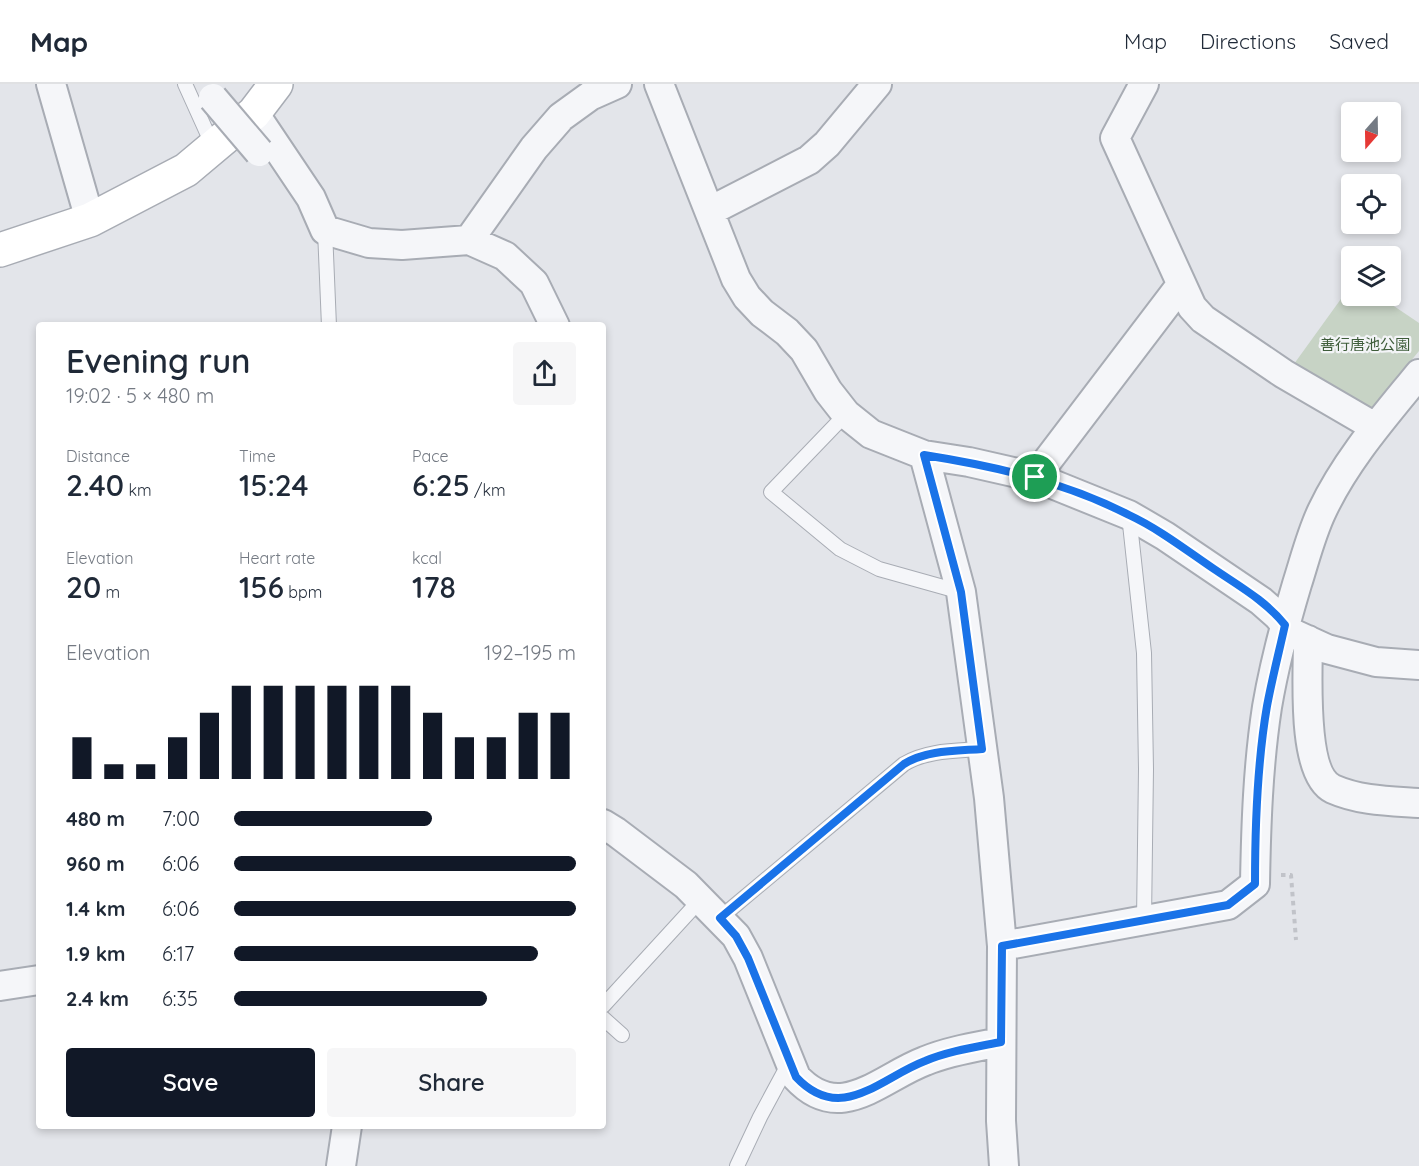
<!DOCTYPE html>
<meta charset="utf-8">
<style>
:root{--surface:#fff;--page:#f6f6f7;--text:#1f2937;--muted:#747a83;--line:#e0e1e3;--accent:#111827}
body{margin:0;font-family:Quicksand,"Noto Sans JP",sans-serif;background:var(--page);color:var(--text);height:100vh;display:flex;flex-direction:column;font-size:22px;white-space:nowrap}
*{box-sizing:border-box;margin:0}
p{font-size:20px;color:var(--muted)}
.icon{flex:none;width:33px;height:33px;fill:none;stroke:currentColor;stroke-width:2;stroke-linecap:round;stroke-linejoin:round}
.map{position:relative;flex:1;overflow:hidden}
.sheet{position:absolute;left:36px;top:238px;width:570px;height:807px;display:flex;flex-direction:column;background:var(--surface);border-radius:6px;box-shadow:0 3px 9px #0003}
.sheet>*{flex:none}
.needle{width:39px;rotate:200deg}
.controls{position:absolute;left:1341px;top:18px;display:grid;gap:12px}
.controls a{display:grid;place-items:center;width:60px;height:60px;border-radius:6px;background:var(--surface);box-shadow:0 3px 9px #0003;font-size:30px}
.pin{position:absolute;display:grid;place-items:center;width:51px;height:51px;color:#fff;margin:-26px;border:3px solid #fff;border-radius:50%;box-shadow:0 2px 6px #0007}
.round{display:grid;place-items:center;flex:none;width:63px;height:63px;border-radius:6px;background:var(--page)}
.overview{display:flex;align-items:center;justify-content:space-between;height:102px;padding:0 30px}
h1{font-size:33px;font-weight:600;line-height:45px}
.metrics{display:grid;grid-template-columns:repeat(3,1fr);gap:9px;height:102px;padding:6px 30px}
.metrics div{display:grid;align-content:center}
.metrics b{font-size:30px;font-weight:600}
.metrics small{font-size:16px;font-weight:400}
.metrics p{font-size:16px}
.chart{height:168px;padding:12px 30px}
.chart p{display:flex;justify-content:space-between}
.chart svg{width:100%;height:108px;margin-top:6px;stroke:var(--accent);stroke-width:6}
.button{display:flex;gap:12px;margin-top:auto;padding:12px 30px}
.button a{flex:1;height:69px;border-radius:6px;background:var(--accent);color:#fff;font-size:24px;font-weight:600;line-height:69px;text-align:center}
.button a+a{background:var(--page);color:var(--text)}
ul{padding:0 30px;list-style:none;font-size:20px}
li{display:grid;grid-template-columns:96px 72px 1fr;align-items:center;height:45px}
li i{height:15px;border-radius:8px;background:var(--accent)}
header{display:flex;align-items:center;gap:36px;box-sizing:border-box;height:84px;padding:0 30px;background:var(--surface);border-bottom:2px solid var(--line)}
header strong{font-size:28px}
nav{display:flex;gap:33px;margin-inline-start:auto;font-size:21px}
.map>svg:first-child{display:block}
.green{fill:#c7d3c5}
.lines{fill:none;stroke-linecap:round;stroke-linejoin:round}
.lane-casing{stroke:#a8acb4;stroke-width:16}
.street-casing{stroke:#a8acb4;stroke-width:32}
.secondary-casing{stroke:#a8acb4;stroke-width:36}
.path{stroke:#c1c3c9;stroke-width:4;stroke-dasharray:4.5 4.5;stroke-linecap:butt}
.lane{stroke:#f5f6f9;stroke-width:14}
.street{stroke:#f5f6f9;stroke-width:28}
.secondary{stroke:#fff;stroke-width:33}
.street-bridge-casing{stroke:#a8acb4;stroke-width:32;stroke-linecap:butt}
.street-bridge{stroke:#f5f6f9;stroke-width:28}
.route-casing{stroke:#fff;stroke-width:12}
.route{stroke:#1a73e8;stroke-width:8}
.labels{text-anchor:middle;dominant-baseline:central;stroke-width:4.5;stroke-linejoin:round;paint-order:stroke}
.park-label{font-size:15px;fill:#3e5c3a;stroke:#f3f4f7}
</style>
<header>
<strong>Map</strong>
<nav><a>Map</a><a>Directions</a><a>Saved</a></nav>
</header>
<div class="map">
<svg width="1419" height="1082" viewBox="0 0 1419 1082">
<rect width="100%" height="100%" fill="#e3e5ea"/>
<path class="green" d="M1351,201L1352,212H1379L1419,239V267L1372,324L1294,280Z"/>
<g class="lines">
<g class="lane-casing">
<path id="lane" d="M185,0L213,62
M325,146L329,242
M846,330L771,408L840,465L879,485L961,508
M1129,431L1144,569L1146,685L1144,836
M720,834L904,680C927,666 956,667 982,665
M603,922L701,815
M603,934L622,951
M737,1082L760,1033L789,979"/>
</g>
<g class="street-casing">
<path id="street" d="M51,0L90,136
M659,0L736,195L747,213L762,229L787,248L804,266L828,307L846,330L871,350L924,371L969,378L1035,393L1129,431L1165,452L1261,517L1278,532L1292,549L1327,565L1376,578L1419,581
M1144,0L1115,54L1192,223L1203,235L1284,290L1375,343
M254,29L311,114L325,146L369,159L402,161L469,156L505,172L534,199L555,242
M710,127L809,76L827,60L877,0
M469,156L534,64L561,33L590,12L617,0
M924,371L961,508L989,714L1002,862L1001,1037L1004,1082
M1035,393L1181,201
M1308,556C1308,588 1301,690 1333,705C1360,717 1390,717 1419,719
M603,740L616,748L686,801L736,852L748,874L796,993C840,1041 880,994 925,977C949,967 976,963 1001,958
M1002,862L1228,821L1255,800C1256,741 1258,682 1267,623C1274,582 1285,540 1297,500C1305,475 1311,450 1322,427C1346,376 1384,333 1419,290
M0,902L39,896
M341,1082L347,1042"/>
</g>
<g class="secondary-casing">
<path id="secondary" d="M0,166L90,136L186,86L254,29L276,0"/>
</g>
<path class="path" d="M1281,791H1291L1296,856"/>
<use href="#lane" class="lane"/>
<use href="#street" class="street"/>
<use href="#secondary" class="secondary"/>
<g class="street-bridge-casing">
<path id="street-bridge" d="M213,14L259,68"/>
</g>
<use href="#street-bridge" class="street-bridge"/>
</g>
<g class="lines">
<g class="route-casing">
<path id="route" d="M924,371C994,382 1065,398 1129,431C1159,445 1186,466 1214,485C1239,502 1266,517 1285,541C1279,568 1272,595 1267,622C1257,680 1255,740 1255,800L1228,821L1002,862L1001,958C976,963 949,967 925,977C880,994 841,1041 796,993L748,874L736,852L720,834L904,680C927,666 956,667 982,665L961,508Z"/>
</g>
<use href="#route" class="route"/>
</g>
<g class="labels">
<g class="park-label">
<text x="1365" y="260">善行唐池公園</text>
</g>
</g>
</svg>
<div class="controls">
<a><svg class="needle" viewBox="-14 -14 28 28"><path d="M0-13l5 13h-10z" fill="#e53935"/><path d="M0 13l5-13h-10z" fill="#747a83"/></svg></a>
<a><svg class="icon" aria-label="locate" viewBox="0 0 24 24"><circle cx="12" cy="12" r="6"/><path d="M12 2v4M12 18v4M2 12h4M18 12h4"/></svg></a>
<a><svg class="icon" aria-label="layers" viewBox="0 0 24 24"><path d="M12 4l9 5-9 5-9-5zM3 14l9 5 9-5"/></svg></a>
</div>
<div class="pin" style="left:1035px;top:393px;background:#1e9e55"><svg class="icon" aria-label="arrive" viewBox="0 0 24 24"><path d="M6 21V4h12l-3 4 3 4H6"/></svg></div>
<section class="sheet">
<div class="overview"><div><h1>Evening run</h1><p>19:02 · 5 × 480 m</p></div><a class="round"><svg class="icon" aria-label="share" viewBox="0 0 24 24"><path d="M12 15V3M7 8l5-5 5 5M5 13v7h14v-7"/></svg></a></div>
<div class="metrics">
<div><p>Distance</p><b>2.40<small> km</small></b></div>
<div><p>Time</p><b>15:24</b></div>
<div><p>Pace</p><b>6:25<small> /km</small></b></div>
</div>
<div class="metrics">
<div><p>Elevation</p><b>20<small> m</small></b></div>
<div><p>Heart rate</p><b>156<small> bpm</small></b></div>
<div><p>kcal</p><b>178</b></div>
</div>
<div class="chart"><p><span>Elevation</span>192–195 m</p>
<svg viewBox="0 0 160 44" preserveAspectRatio="none"><path d="M5 44V27M15 44V38M25 44V38M35 44V27M45 44V17M55 44V6M65 44V6M75 44V6M85 44V6M95 44V6M105 44V6M115 44V17M125 44V27M135 44V27M145 44V17M155 44V17"/></svg>
</div>
<ul>
<li><b>480 m</b>7:00<i style="width:58%"></i></li>
<li><b>960 m</b>6:06<i style="width:100%"></i></li>
<li><b>1.4 km</b>6:06<i style="width:100%"></i></li>
<li><b>1.9 km</b>6:17<i style="width:89%"></i></li>
<li><b>2.4 km</b>6:35<i style="width:74%"></i></li>
</ul>
<div class="button"><a>Save</a><a>Share</a></div>
</section>
</div>
